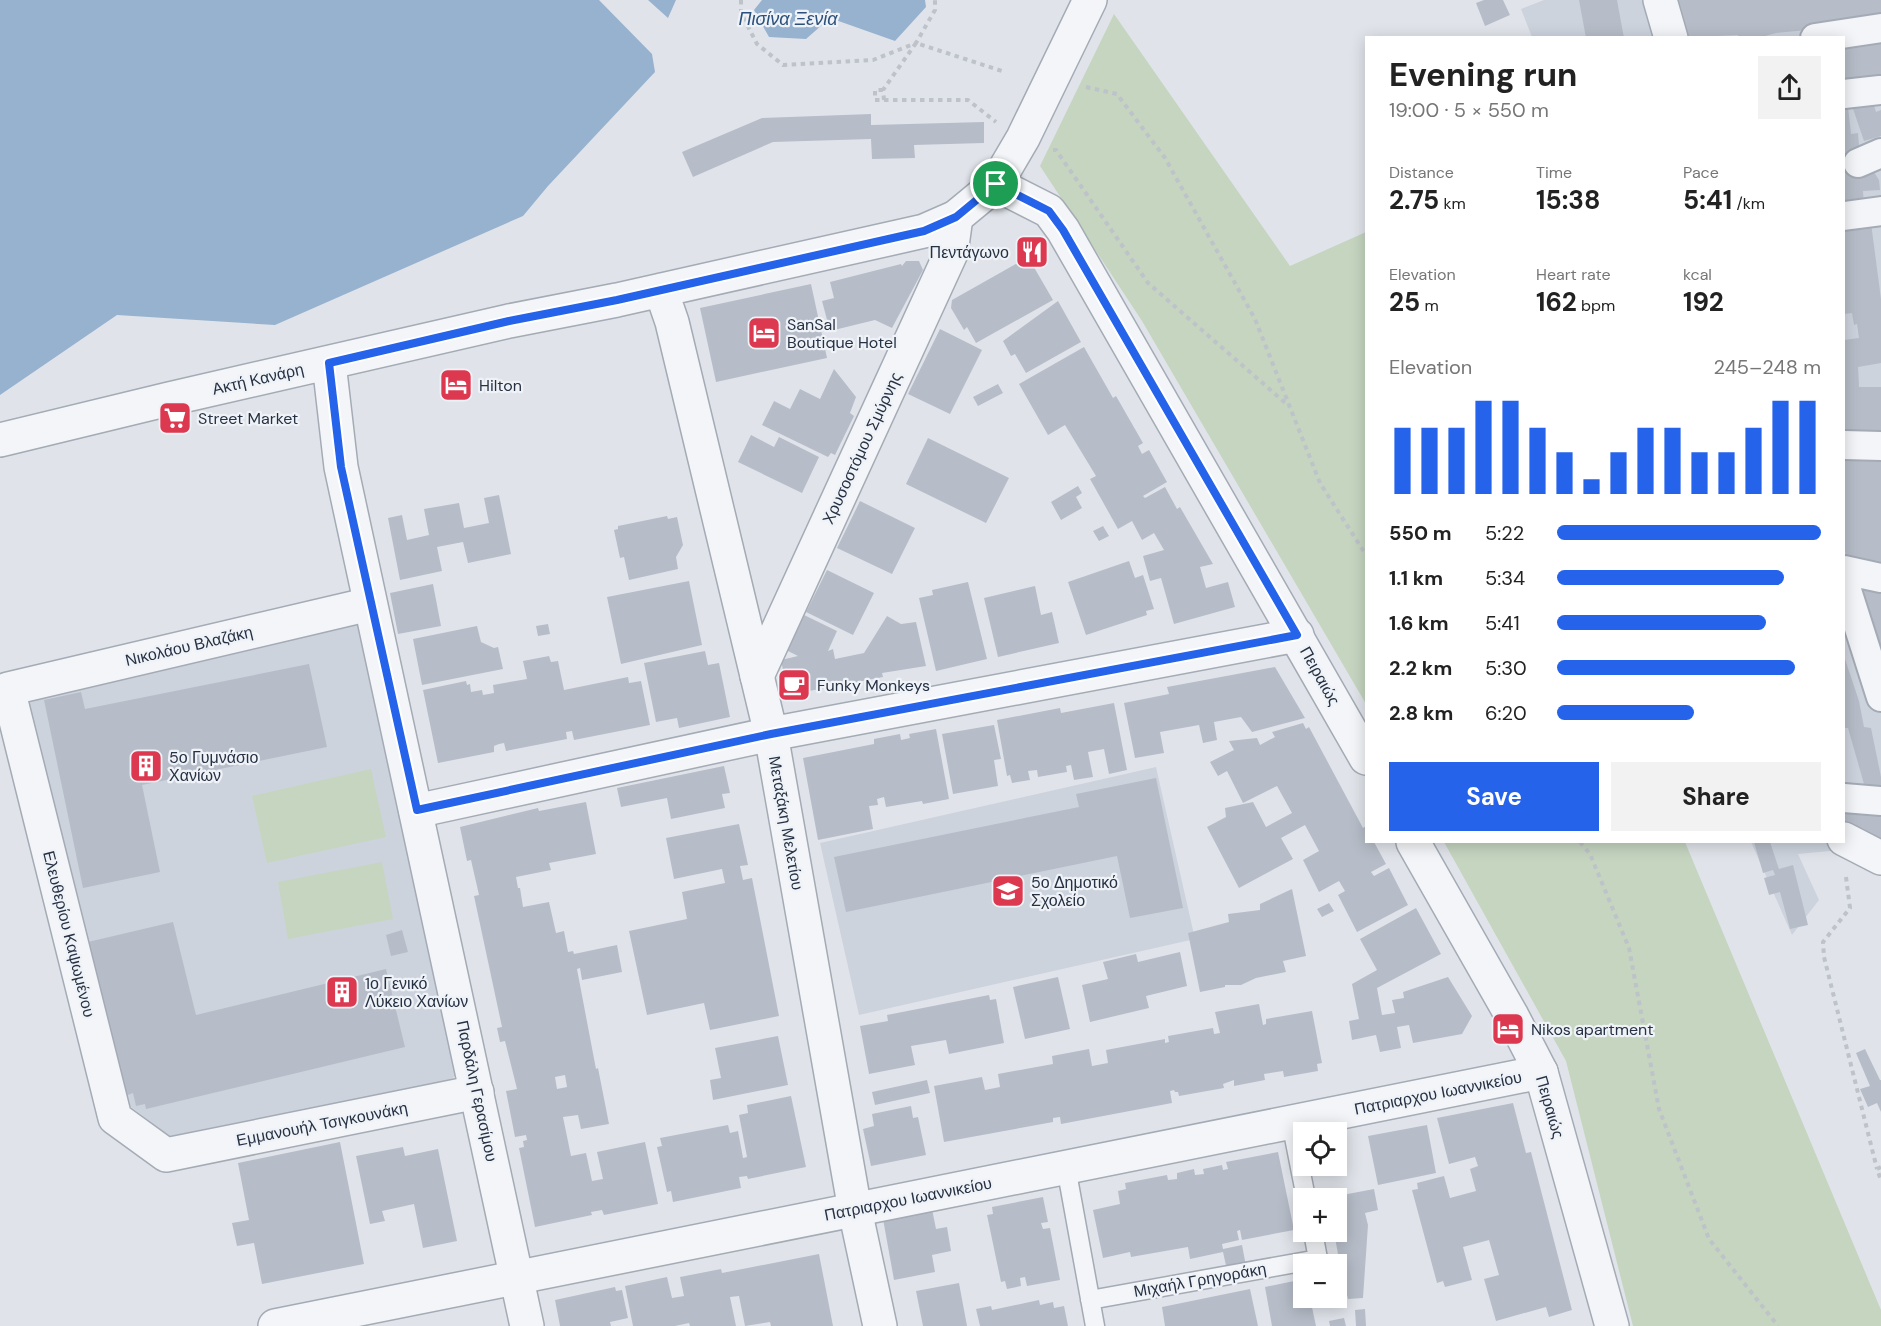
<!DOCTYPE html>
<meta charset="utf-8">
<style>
:root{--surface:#fff;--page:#f2f2f2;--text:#222;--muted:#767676;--accent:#2563eb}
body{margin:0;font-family:"DM Sans",sans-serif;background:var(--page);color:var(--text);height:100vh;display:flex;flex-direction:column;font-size:22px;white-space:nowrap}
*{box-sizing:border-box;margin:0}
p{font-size:20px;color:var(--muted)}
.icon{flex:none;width:33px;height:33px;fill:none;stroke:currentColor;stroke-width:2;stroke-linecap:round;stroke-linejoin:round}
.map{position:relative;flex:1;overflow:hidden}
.panel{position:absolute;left:1365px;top:36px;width:480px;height:807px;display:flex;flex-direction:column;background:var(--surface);border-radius:0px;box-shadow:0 3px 15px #0003}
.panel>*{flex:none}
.controls{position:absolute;left:1293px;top:1122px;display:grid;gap:12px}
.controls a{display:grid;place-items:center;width:54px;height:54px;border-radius:0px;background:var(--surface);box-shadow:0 3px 15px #0003;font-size:30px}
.pin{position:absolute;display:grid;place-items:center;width:51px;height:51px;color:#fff;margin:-26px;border:3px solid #fff;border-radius:50%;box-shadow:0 2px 6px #0007}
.round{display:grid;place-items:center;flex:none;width:63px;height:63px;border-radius:0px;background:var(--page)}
.headline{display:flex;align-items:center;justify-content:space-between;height:102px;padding:0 24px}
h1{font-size:33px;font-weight:700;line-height:45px}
.figures{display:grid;grid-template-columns:repeat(3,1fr);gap:9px;height:102px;padding:6px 24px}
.figures div{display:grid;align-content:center}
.figures b{font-size:26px;font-weight:700}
.figures small{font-size:16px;font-weight:400}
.figures p{font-size:16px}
.chart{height:168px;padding:12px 24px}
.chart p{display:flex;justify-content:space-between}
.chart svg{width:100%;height:108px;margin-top:6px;stroke:var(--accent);stroke-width:6}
.button{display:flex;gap:12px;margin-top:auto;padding:12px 24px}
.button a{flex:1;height:69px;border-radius:0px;background:var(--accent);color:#fff;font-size:24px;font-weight:700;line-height:69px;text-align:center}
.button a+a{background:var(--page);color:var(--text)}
ul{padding:0 24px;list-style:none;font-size:20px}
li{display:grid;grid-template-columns:96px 72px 1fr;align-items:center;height:45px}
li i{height:15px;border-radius:8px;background:var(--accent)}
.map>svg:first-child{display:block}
.built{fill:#cdd3dd}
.green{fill:#c5d5c0}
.water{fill:#97b2ce}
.building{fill:#b6bdc8;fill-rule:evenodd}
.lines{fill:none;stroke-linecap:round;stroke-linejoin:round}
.service-casing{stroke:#a4abb5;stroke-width:21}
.pedestrian-casing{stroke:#a4abb5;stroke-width:32}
.minor-casing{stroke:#a4abb5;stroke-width:36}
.tertiary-casing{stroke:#a4abb5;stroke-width:36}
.path{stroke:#bec2c9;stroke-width:4;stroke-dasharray:4.5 4.5;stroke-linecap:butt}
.service{stroke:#f3f5f8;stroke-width:18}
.pedestrian{stroke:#f3f5f8;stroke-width:28}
.minor{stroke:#f3f5f8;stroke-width:33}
.tertiary{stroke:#f3f5f8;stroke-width:33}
.route-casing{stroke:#fff;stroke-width:12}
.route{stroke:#2563eb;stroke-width:8}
.labels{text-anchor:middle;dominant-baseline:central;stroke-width:4.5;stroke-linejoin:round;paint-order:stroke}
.poi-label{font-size:16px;fill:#263143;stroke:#eff3f7;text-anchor:start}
.street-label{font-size:16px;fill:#263143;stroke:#eff3f7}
.water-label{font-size:18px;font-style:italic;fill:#2c507c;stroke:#eff3f7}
</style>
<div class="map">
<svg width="1881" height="1326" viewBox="0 0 1881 1326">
<rect width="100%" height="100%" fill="#e0e4ea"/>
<path class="built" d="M1544,0H1881V874L1840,850L1798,854L1819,900L1792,935L1751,842H1844V38L1532,37L1521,9Z
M361,618L460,1070L450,1081L172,1138L126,1103L26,698Z
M1156,767L1195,939L859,1015L820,843Z"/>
<path class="green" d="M1114,14L1290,266L1366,232V704L1142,321L1040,166Z
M371,769L386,837L267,863L252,796Z
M1444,842H1685L1881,1310V1326H1633L1566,1061Z
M382,862L393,919L288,939L278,882Z"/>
<path class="water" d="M0,0H599L652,54L655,72L548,186L523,216L275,325L117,315L0,395Z
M648,0H676L668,18Z
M762,0H925L926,7L895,41L830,18L806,39L769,37L754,10Z"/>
<path class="building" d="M1484,0H1503L1510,15L1485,26L1476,3Z
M1579,0H1617L1624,38H1586Z
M1674,0H1881V18L1850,26L1776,33L1758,38H1738V35L1677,38Z
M1881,36V81L1844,85V41Z
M1873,102L1876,112L1881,110V136L1864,141L1851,103Z
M1844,107H1848L1851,134L1858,133L1860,159L1872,169L1879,180L1880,190L1863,191L1864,207L1844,208Z
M871,114V125L984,122V143L914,145L915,158L872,159L871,139L773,142L693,177L682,152L762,118Z
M1871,223L1881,299V363L1858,367L1859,387H1881V440L1844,439V340L1859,338L1857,324L1854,325L1852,313L1844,314V226Z
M1028,257L1053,300L976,343L967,327L964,330L951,308L952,300Z
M906,261H919L923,270L892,328L875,320L830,331L822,301L834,298L830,282L901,264L902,266Z
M811,284L827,358L716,382L700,308Z
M1058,301L1081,342L1026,373L1015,354L1011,356L1003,341Z
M940,329L982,350L950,414L908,394Z
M1084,347L1113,398L1116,396L1143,443L1138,446L1142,454L1149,450L1167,482L1143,496L1145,498L1165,487L1177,509L1180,507L1213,564L1200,567L1206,588L1228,582L1235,607L1174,624L1161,578L1150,581L1143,556L1164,550L1154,533L1142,540L1132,521L1118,529L1090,479L1096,476L1065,425L1048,435L1019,384Z
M834,369L856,397L850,413L854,416L835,455L831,453L828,457L762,425L774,401L790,409L800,389L820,399Z
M998,384L1003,393L978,406L973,397Z
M751,435L774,447L779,437L819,457L802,493L738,462Z
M928,438L1009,478L986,523L906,484Z
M1844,450L1881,453V570L1848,564L1844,547Z
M1078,486L1082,493L1076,497L1082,508L1061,520L1051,502Z
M499,495L511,554L468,563L463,542L437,547L442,571L400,580L388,518L402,515L407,540L429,535L424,509L459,503L464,528L489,523L484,498Z
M860,501L915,528L892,574L837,548Z
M667,516L668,519L677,517L683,545L676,557L678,569L629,580L624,557L620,558L614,530L618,529V526Z
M1103,526L1109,536L1099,541L1093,531Z
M1129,561L1135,578L1143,575L1154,609L1146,611L1147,615L1086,635L1068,582Z
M827,570L874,593L853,635L806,612Z
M1854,577L1881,583V666Z
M689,581L702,645L621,664L607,597Z
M968,582L987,659L936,671L919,598L933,595L932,590Z
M433,584L441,626L398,634L390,593Z
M1035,586L1041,615L1052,612L1059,643L998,657L984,598Z
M802,614L837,631L828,651L833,649L835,659L864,653L887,616L901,624L916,622L926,666L882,673L883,677L788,695L781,660L798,656L784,649Z
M548,624L550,634L538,636L536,626Z
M477,626L481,642L494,648L498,647L503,669L422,685L413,639Z
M705,651L708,665L719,663L730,717L679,728L677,718L656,722L644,663Z
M549,656L551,662L558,661L564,690L628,677L629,683L641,681L650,725L574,740L572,731L566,732L567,739L506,751L504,743L499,744L494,746V752L438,763L423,690L466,681L467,685L470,684L471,692L482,690L483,695L494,693L493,685L527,679L523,661Z
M1844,656L1859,701L1864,727L1871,728L1881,777V792L1866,791L1848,728H1844Z
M309,664L327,747L142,785L160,872L83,888L44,700L81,692L85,709Z
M1275,667L1305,718L1252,732L1241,717L1214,722L1217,740L1203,743L1199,725L1160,732L1164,753L1135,758L1124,703L1169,694L1167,687Z
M1114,703L1127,770L1109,774L1104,749L1088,752L1093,777L1074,780L1071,765L1066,766L1067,772L1038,777L1037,770L1028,771L1030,780L1012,783L1010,775L1007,776L997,720L1060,708L1061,713Z
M1303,723L1306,729L1309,727L1363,828L1366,826V842H1374L1386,864L1371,872L1374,876L1389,868L1408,905L1357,932L1338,895L1345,891L1339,881L1319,892L1303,860L1319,851L1305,825L1281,838L1293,859L1239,888L1207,827L1226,817L1225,808L1253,802L1266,827L1292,813L1277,786L1243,803L1227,771L1218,776L1210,762L1234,750L1229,741L1257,738L1260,745L1275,737L1272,732Z
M994,725L1001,759L994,760L998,786L953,794L942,734Z
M936,729L949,799L923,804L922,801L886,807L884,797L877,799L878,805L869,806L873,829L818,840L803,758L874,744V739L900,734L901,740L910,738L909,734Z
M724,766L730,793L722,794L725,808L671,819L667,798L621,807L617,788Z
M1156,778L1183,908L1130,918L1117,856L846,912L834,857L1079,807L1076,794Z
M586,802L596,854L549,863L551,870L516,877L518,888H520L523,907L549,902L556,933L564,931L568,952L573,951L574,954L617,945L622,972L582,980L580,968L577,969L596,1069L598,1068L609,1124L581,1129L578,1115L563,1117L571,1156L586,1153L592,1181L603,1179L597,1152L645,1142L658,1204L604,1215L602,1210L591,1212L592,1215L535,1227L519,1148L524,1147L523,1141L527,1140L526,1135L515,1137L506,1091L517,1089L505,1041L500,1042L497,1028L502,1027L474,896L479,895L471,860L467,861L460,827L538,808L539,811ZM565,1075L567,1087L557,1089L555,1077Z
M1844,808L1881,811V850L1866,843L1868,831H1844Z
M739,824L748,865L740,866L743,880L752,878L779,1016L710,1030L704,1003L647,1015L629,931L687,919L682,892L725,883L722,869L674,879L666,838Z
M1754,842H1770L1779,869L1793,865L1808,925L1790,929L1780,892L1769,895L1764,878L1775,875L1773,870L1763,873Z
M1292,889L1306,956L1283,961L1286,972L1256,978L1241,985H1225V987L1200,992L1188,933L1229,922L1228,914L1260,910V904Z
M1329,903L1334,911L1322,917L1317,909Z
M1416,908L1441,954L1377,988L1382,1015L1395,1013L1392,1000L1404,998L1403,992L1448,977L1472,1016L1462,1034L1413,1043L1409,1025L1397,1027L1401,1048L1380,1052L1376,1035L1352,1040L1349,1021L1359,1019L1352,984L1377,970L1360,939Z
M173,922L196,1015L386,969L405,1047L146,1109L145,1104L136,1106L133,1093L125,1096L88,942Z
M402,930L408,952L391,956L386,935Z
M1180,952L1187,986L1146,996L1149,1008L1090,1022L1082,985L1108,979L1103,962L1136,954L1138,962Z
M1058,977L1070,1029L1025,1039L1013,987Z
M989,995L990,1000L996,999L1004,1043L949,1054L946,1040L911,1046L915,1065L869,1074L860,1026L888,1021L887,1015Z
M1259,1004L1263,1025L1266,1024V1019L1312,1011L1322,1063L1317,1064L1318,1071L1284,1077L1283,1071L1264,1074L1265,1080L1234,1086V1080L1223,1084L1224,1088L1179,1096L1178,1092H1175L1174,1090L1170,1091L1172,1103L1061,1124L1060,1117L1053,1118V1122L944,1142L934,1086L982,1077L985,1090L1000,1087L998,1074L1053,1064L1052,1056L1089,1049L1092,1066L1108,1063L1106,1050L1165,1039V1043L1169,1042L1168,1036L1213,1028L1214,1034L1220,1033L1215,1012Z
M778,1036L788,1085L713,1100L710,1080L721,1078L715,1048Z
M1865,1049L1880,1080H1881V1112L1877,1103L1868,1107L1860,1089L1870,1086L1856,1053Z
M927,1080L930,1093L875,1105L872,1092Z
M791,1096L806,1167L748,1179L747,1176L739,1177L741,1188L673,1202L671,1191L667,1192L657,1147L662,1146L660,1138L728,1125L730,1133L738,1131L743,1158L747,1157L739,1115L748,1113L747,1105Z
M1513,1103L1526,1153L1531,1152L1572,1310L1549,1317L1546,1307L1496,1321L1484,1279L1499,1275L1489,1240L1463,1247L1472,1280L1445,1287L1443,1281L1437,1283L1412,1190L1418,1189L1417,1183L1444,1176L1450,1198L1476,1191L1470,1169L1478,1166L1475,1157L1449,1164L1437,1118Z
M911,1106L913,1118L918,1117L926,1155L871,1166L863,1129L874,1126L872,1114Z
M1427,1125L1436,1173L1378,1185L1368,1136Z
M340,1142L364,1264L262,1284L254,1243L237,1246L232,1223L249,1220L238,1163Z
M403,1147L405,1156L438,1149L457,1241L423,1248L414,1204L382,1211L385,1221L370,1224L356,1156Z
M1278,1152L1294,1230L1242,1240L1240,1230L1237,1231L1239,1240L1222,1244L1223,1249L1242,1245L1246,1266L1227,1270L1223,1252L1190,1259L1188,1247L1131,1257L1130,1252L1103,1258L1093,1210L1120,1204L1118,1191L1126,1189L1125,1183L1167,1175L1168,1180L1177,1179V1173L1194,1169L1195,1175L1204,1174L1203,1169L1222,1165L1223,1170L1228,1169L1226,1162Z
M1374,1189L1378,1210L1365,1213L1368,1225L1363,1298L1348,1299L1346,1291L1336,1293V1264H1323L1322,1257L1338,1254L1334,1232H1336V1198L1332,1197Z
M1043,1197L1048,1222L1041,1223L1043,1229L1050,1228L1060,1280L1027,1286L1025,1277L1020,1278L1021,1286L1007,1289L1005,1281L1001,1282L987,1215L993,1214L992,1207Z
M932,1209L936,1229L947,1227L951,1251L932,1255L935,1272L894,1280L883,1219Z
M819,1254L833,1326H771L770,1322L745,1326L739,1296L730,1297L736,1326H690L689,1323L675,1326H633L625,1286L667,1277L672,1298L684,1296L680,1277L721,1269L722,1273Z
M1304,1279V1298H1310L1316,1326H1272L1265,1287Z
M959,1283L967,1326H923L916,1291Z
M615,1287L616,1291L622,1290L628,1318L610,1322L611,1326H560L555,1300Z
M1250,1289L1258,1326H1165L1162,1307Z
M1039,1300L1040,1305L1053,1302L1054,1308L1064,1306L1068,1326H980L976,1309L991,1306L992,1310Z
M1365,1309L1366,1326H1356L1355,1310Z
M1344,1318L1346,1326H1330L1329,1321Z"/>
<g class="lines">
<g class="service-casing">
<path id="service" d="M1291,1122L1306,1198
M1066,1167L1095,1326
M1090,1300L1318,1259L1313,1232"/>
</g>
<g class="pedestrian-casing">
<path id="pedestrian" d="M1815,38L1881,28
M1844,94L1880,90
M1858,163L1881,153
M1844,216L1881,211
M1844,445L1881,446
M1844,570L1881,578
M1844,581L1881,697
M1844,798L1881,801"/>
</g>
<g class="minor-casing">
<path id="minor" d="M1660,0L1671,38
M996,184L1023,138L1090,0
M370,604L8,689L115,1118L166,1155L477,1092
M757,676L951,253L956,217
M416,811L771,734L1297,635
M1844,839L1881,858
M275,1326L1541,1072"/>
</g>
<g class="tertiary-casing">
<path id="tertiary" d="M661,290L672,322L771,734L855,1210L880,1326
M329,363L341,467L527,1326
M0,440L169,399L509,321L617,300L924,231L956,217L996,184L1049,211L1063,230L1366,758
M1413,842L1512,1016L1541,1072L1612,1326"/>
</g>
<path class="path" d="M741,0V13L757,44L783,65L873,60L916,43L935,10V0
M1086,87L1117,94L1165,158L1255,319L1320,483L1366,555
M883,90H875V100H968L996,122
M884,100L883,90L916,43L1005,72
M1053,150H1056L1148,283L1290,407
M1580,842L1590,854L1629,948L1659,1109L1709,1239L1778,1326
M1846,877L1850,908L1823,942L1824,957L1877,1169
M1881,1167L1877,1169L1881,1180"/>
<use href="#service" class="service"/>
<use href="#pedestrian" class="pedestrian"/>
<use href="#minor" class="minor"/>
<use href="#tertiary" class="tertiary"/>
</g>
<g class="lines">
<g class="route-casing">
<path id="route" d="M996,184L1049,211L1063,230L1297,635L771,734L417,810L341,467L329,363L509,321L617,300L924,231L956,217Z"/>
</g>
<use href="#route" class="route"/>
</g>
<defs>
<g id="restaurant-square" transform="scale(1.725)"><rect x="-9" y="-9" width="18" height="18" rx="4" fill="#dc3850" stroke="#eff3f7"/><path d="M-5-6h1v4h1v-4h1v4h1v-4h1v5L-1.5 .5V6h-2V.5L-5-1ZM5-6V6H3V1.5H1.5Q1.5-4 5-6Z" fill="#fff"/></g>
<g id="hotel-square" transform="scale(1.725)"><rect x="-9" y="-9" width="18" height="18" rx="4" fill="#dc3850" stroke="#eff3f7"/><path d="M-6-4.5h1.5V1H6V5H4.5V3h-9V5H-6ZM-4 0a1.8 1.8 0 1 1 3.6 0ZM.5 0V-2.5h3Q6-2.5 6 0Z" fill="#fff"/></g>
<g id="supermarket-square" transform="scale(1.725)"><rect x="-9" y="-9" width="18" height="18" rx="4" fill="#dc3850" stroke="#eff3f7"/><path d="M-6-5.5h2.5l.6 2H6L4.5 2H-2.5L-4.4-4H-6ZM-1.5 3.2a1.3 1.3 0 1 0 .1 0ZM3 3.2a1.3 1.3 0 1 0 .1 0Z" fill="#fff"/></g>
<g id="cafe-square" transform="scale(1.725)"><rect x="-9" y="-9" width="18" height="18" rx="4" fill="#dc3850" stroke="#eff3f7"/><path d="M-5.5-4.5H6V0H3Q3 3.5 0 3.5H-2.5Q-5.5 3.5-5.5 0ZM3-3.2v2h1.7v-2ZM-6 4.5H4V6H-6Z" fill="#fff"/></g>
<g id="building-square" transform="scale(1.725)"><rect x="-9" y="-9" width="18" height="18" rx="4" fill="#dc3850" stroke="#eff3f7"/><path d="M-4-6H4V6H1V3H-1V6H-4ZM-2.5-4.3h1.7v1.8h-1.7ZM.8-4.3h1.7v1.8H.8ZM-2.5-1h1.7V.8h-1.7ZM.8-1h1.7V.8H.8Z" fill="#fff"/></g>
<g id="school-square" transform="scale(1.725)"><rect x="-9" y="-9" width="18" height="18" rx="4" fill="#dc3850" stroke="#eff3f7"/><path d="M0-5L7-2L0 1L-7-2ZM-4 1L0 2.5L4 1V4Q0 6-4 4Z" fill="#fff"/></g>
</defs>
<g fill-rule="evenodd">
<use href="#restaurant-square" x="1032" y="252"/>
<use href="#hotel-square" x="764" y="333"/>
<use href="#hotel-square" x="456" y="385"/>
<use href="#supermarket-square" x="175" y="418"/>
<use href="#cafe-square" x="794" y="685"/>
<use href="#building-square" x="146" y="766"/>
<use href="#school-square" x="1008" y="891"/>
<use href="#building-square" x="342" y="992"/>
<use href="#hotel-square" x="1508" y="1029"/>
</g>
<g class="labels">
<g class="poi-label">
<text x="1009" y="252" text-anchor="end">Πεντάγωνο</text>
<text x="787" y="324">SanSal<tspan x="787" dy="18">Boutique Hotel</tspan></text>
<text x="479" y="385">Hilton</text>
<text x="198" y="418">Street Market</text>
<text x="817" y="685">Funky Monkeys</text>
<text x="169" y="757">5ο Γυμνάσιο<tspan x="169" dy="18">Χανίων</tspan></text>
<text x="1031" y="882">5ο Δημοτικό<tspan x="1031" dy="18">Σχολείο</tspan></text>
<text x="365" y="983">1ο Γενικό<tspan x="365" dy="18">Λύκειο Χανίων</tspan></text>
<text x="1531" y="1029">Nikos apartment</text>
</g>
<g class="street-label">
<text transform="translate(258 379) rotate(-13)">Ακτή Κανάρη</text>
<text transform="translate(862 448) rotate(-65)">Χρυσοστόμου Σμύρνης</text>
<text transform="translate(189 646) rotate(-13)">Νικολάου Βλαζάκη</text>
<text transform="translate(1320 676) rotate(61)">Πειραιώς</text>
<text transform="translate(786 823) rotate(80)">Μεταξάκη Μελετίου</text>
<text transform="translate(69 934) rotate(76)">Ελευθερίου Καψωμένου</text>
<text transform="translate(477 1091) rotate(78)">Παρδάλη Γερασίμου</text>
<text transform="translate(1438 1093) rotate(-11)">Πατριαρχου Ιωαννικείου</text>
<text transform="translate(1550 1107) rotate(74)">Πειραιώς</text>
<text transform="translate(322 1124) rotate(-11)">Εμμανουήλ Τσιγκουνάκη</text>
<text transform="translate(908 1199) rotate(-11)">Πατριαρχου Ιωαννικείου</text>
<text transform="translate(1200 1280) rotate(-10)">Μιχαήλ Γρηγοράκη</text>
</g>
<g class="water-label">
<text x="788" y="19">Πισίνα Ξενία</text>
</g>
</g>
</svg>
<div class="controls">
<a><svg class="icon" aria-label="locate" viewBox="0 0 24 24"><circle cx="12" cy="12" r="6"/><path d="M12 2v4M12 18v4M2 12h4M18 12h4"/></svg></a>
<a>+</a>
<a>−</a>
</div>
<div class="pin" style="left:996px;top:184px;background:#1e9e55"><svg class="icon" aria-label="arrive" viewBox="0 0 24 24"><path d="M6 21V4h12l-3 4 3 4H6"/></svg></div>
<section class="panel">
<div class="headline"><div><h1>Evening run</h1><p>19:00 · 5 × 550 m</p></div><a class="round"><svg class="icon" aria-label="share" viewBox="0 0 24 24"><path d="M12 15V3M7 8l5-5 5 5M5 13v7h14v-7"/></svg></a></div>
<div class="figures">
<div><p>Distance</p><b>2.75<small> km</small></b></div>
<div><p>Time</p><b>15:38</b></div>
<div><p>Pace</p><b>5:41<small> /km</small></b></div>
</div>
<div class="figures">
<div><p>Elevation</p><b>25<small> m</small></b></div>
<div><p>Heart rate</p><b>162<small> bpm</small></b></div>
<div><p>kcal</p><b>192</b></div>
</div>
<div class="chart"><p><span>Elevation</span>245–248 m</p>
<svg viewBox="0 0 160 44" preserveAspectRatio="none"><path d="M5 44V17M15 44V17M25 44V17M35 44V6M45 44V6M55 44V17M65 44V27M75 44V38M85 44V27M95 44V17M105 44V17M115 44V27M125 44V27M135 44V17M145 44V6M155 44V6"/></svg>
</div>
<ul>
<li><b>550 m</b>5:22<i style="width:100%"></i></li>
<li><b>1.1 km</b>5:34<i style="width:86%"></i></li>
<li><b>1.6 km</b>5:41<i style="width:79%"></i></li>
<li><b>2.2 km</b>5:30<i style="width:90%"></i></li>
<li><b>2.8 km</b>6:20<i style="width:52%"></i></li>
</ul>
<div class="button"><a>Save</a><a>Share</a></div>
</section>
</div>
